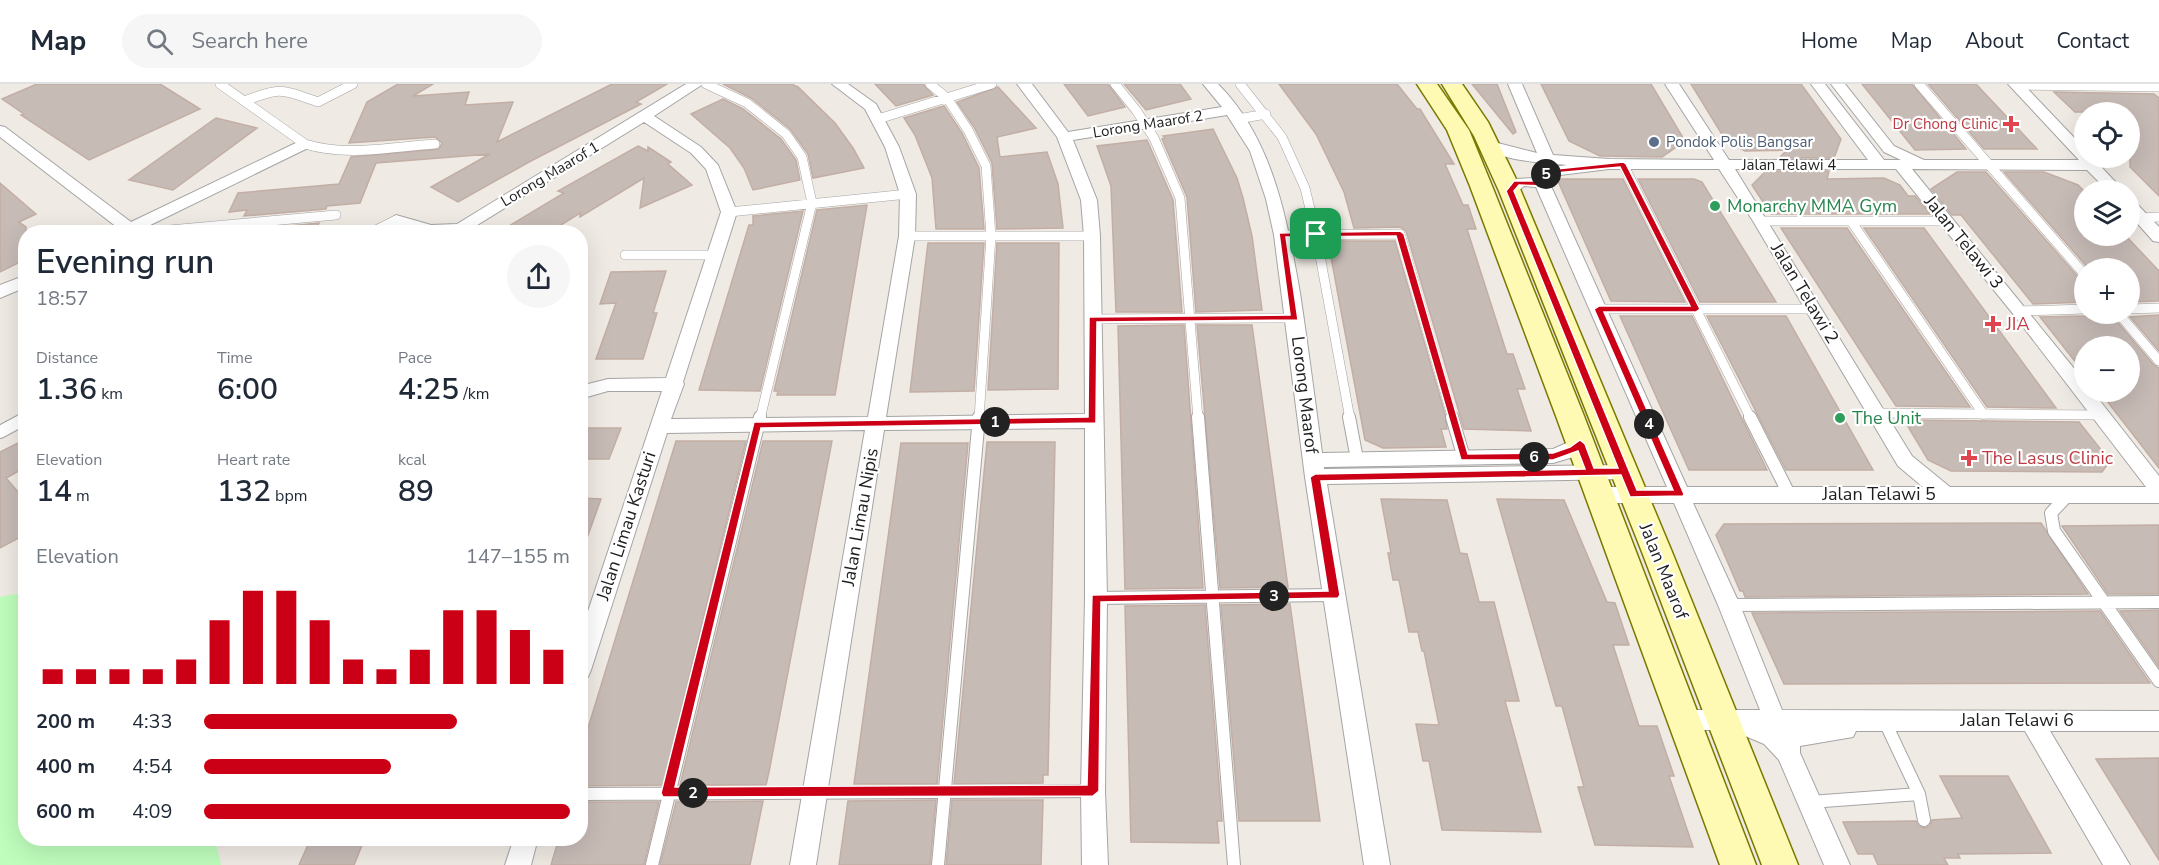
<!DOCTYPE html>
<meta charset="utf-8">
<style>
:root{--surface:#fff;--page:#f6f6f7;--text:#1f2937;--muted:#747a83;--line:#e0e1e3;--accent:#cb0016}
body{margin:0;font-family:"Nunito Sans",sans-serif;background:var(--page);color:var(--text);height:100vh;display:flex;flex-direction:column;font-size:22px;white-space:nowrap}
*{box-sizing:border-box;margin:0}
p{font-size:20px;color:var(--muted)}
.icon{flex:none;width:33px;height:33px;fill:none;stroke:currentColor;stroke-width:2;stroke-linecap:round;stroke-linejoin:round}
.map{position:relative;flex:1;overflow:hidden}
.panel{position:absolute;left:18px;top:141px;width:570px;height:621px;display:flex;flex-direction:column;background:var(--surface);border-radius:24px;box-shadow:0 6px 24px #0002}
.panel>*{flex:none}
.tools{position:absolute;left:2074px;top:18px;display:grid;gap:12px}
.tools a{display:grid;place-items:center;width:66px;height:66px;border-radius:50%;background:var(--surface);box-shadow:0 6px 24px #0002;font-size:30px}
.pin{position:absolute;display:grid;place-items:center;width:51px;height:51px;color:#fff;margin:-26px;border-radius:12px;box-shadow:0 3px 9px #0006}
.km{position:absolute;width:30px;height:30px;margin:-15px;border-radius:50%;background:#222;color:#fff;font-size:16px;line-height:30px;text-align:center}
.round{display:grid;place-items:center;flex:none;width:63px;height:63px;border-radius:32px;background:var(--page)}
.summary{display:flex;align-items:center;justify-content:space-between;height:102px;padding:0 18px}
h1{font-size:33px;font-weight:600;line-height:45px}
.metrics{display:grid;grid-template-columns:repeat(3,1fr);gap:9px;height:102px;padding:6px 18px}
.metrics div{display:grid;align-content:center}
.metrics b{font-size:30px;font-weight:600}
.metrics small{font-size:16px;font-weight:400}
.metrics p{font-size:16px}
.chart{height:168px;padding:12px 18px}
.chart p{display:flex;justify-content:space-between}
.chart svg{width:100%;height:108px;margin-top:6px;stroke:var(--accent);stroke-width:6}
ul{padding:0 18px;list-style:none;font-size:20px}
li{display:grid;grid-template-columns:96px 72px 1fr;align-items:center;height:45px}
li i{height:15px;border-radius:8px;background:var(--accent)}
header{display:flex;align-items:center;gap:36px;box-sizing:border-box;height:84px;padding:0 30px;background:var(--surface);border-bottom:2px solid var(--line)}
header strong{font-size:28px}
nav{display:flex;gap:33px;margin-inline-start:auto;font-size:21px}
.search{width:420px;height:54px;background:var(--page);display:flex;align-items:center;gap:15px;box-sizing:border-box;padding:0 21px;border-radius:33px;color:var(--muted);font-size:22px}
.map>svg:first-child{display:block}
.park{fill:#befdbc}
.building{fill:#c7bbb6;stroke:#c2aea4;stroke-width:1.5}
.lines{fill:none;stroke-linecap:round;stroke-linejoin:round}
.service-far1-casing{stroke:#a5a5a5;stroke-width:10}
.service-casing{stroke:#a5a5a5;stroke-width:14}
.minor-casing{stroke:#a5a5a5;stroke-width:2}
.secondary-casing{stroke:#797900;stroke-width:3}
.service-far1{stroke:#fff;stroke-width:9}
.service{stroke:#fff;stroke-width:12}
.minor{fill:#fff;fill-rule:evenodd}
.secondary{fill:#fef9b3;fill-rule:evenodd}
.route{fill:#cb0016;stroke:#fff;stroke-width:1.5;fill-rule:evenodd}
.health-dot{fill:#e0444e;stroke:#fff;stroke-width:2}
.service-dot{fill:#5c6f8a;stroke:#fff;stroke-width:2}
.leisure-dot{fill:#2e9e5b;stroke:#fff;stroke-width:2}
.labels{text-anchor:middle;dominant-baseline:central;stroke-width:4.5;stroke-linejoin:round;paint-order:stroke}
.far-street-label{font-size:15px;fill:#1e1e1e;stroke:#fff}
.far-health-label{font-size:15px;fill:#be3a42;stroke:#fff;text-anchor:end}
.far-service-label{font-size:15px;fill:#4e5e75;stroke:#fff;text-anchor:start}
.leisure-label{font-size:18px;fill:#27864d;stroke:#fff;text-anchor:start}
.street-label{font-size:18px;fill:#1e1e1e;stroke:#fff}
.health-label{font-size:18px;fill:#be3a42;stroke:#fff;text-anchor:start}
</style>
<header>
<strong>Map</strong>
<div class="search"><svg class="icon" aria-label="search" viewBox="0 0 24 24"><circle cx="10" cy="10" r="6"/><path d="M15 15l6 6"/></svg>Search here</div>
<nav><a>Home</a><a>Map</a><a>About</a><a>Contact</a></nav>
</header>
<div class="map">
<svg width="2159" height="781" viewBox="0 0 2159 781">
<rect width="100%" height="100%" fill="#efeae3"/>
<path class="park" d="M25,508L26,754L215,755L221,781H0V513Z"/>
<path class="building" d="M37,0H160L200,25L89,76L21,31L24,30L2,15Z
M398,0H433L413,12L469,8L465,21L513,18L497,58L612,0H667L636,18L641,20L529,78L458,118L431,103L490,70L376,79L360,119L327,122L326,125L244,132L247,126L229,128L238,109L339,100L351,73L439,65L442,59L435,53L349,59L367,18Z
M723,0H791L798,3L835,39L853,64L864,84L813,94L808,70L790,45L751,14Z
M875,0H923L933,11L896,22Z
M1064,0H1108L1125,23L1088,32Z
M1124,0H1180L1191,15L1146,26Z
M1279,0H1397L1417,25H1420L1454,80H1445L1463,121H1468L1476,145H1467L1507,270H1513L1525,305H1517L1531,347L1464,345L1406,147L1400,143L1354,144L1344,108L1316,50Z
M1472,0H1497L1516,48L1513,50Z
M1541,0H1651L1685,57L1662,73L1600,72L1569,57Z
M1691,0H1801L1841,55L1834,74H1779L1787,66L1745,67L1726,57Z
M1862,0H1912L1966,65L1915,66Z
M1928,0H1976L2037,65H1984Z
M998,3L1036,44L997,53L1000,73L1047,68L1058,100L1063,144L997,145L992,79L974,43L957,18Z
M2054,8L2154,10L2159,14V112L2130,83V28H2075Z
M723,15L743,25L781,55L796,76L800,96L753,106L744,84L730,64L691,30Z
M944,22L962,49L979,84L984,145H936L932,94L915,51L904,34Z
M216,34L257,44L173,106L129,96Z
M1213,45L1237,94L1243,114L1252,152L1262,226L1196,228L1187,113L1162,55L1165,54L1163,52Z
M1147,56L1173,116L1182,228H1116L1111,102L1097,62Z
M638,62L648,67V63L671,78L668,80L692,101L640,124L644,94L580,133V129L550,148H499L564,109L558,107Z
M1766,87H1829L1827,95L1884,94L1900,101L1908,112H1915L1930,130H1771L1752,101Z
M1957,88H1986L2080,195L2085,198V218L2033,220L1961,131H1952L1931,105Z
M2004,88H2044L2078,101L2085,108V152H2126L2159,187V217L2130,218V184H2088Z
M1557,95H1623L1685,218L1611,217Z
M1638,95H1694L1702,98L1776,218H1700Z
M0,99L36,130L19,138L26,143V175L0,188Z
M867,121L835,311H777L778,307H774L817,126Z
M803,127L760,307L699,306L749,141H753V132Z
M319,139L315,148H236L237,147Z
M1781,144H1847L1970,323L1896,322Z
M1864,144H1924L2056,324L1987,323Z
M1328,157H1395L1445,330L1447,345H1441L1446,363L1383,364L1365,356Z
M928,159H984L974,307L910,308Z
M997,159H1059L1058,305L988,306Z
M666,187L653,229H657L643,275H596L616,219L600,220L611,188Z
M2090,230H2112L2114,234L2154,281L2159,284V384L2100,308H2130V262H2085V290L2040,233L2085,232Z
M2159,231V267L2130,233Z
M1620,232H1692L1767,386H1689Z
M1707,232H1786L1873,386H1786Z
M1184,241L1203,504L1125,505L1118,242Z
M1197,241H1252L1288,503L1220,504Z
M1904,336L2079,338L2110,377L2102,388L1951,387L1928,376Z
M580,344H621L609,375H580Z
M26,355V383L6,394L26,417V450L0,464V368Z
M676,357H746L663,701L580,702V670Z
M763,357H832L769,688L766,701H680Z
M987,358H1055L1048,691H1043V699L954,700Z
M901,359H968L937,700H854Z
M580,414L601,415L583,465H580Z
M1381,415L1447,416L1460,469L1467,470L1479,518H1494L1519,617H1505L1541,748L1442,746L1429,677H1423L1416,640L1439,641L1424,567H1422L1418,548H1409L1399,496H1393L1388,469H1391Z
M1497,415L1564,416L1607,518L1615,519L1629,561H1613L1639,642H1657L1674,692H1669L1693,763L1595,761L1578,703H1584L1562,622H1556Z
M2041,439L2088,510L1745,513L1743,507H1740L1716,451L1724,440Z
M2159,441V510H2108L2062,442Z
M1290,520L1320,737H1239L1221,521Z
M1205,521L1222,737H1217L1219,759L1131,758L1125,522Z
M2159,526V583L2120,527Z
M2100,527L2150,599L1784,600L1752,529Z
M2159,674V776L2096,675Z
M1940,692H2008L2051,769L1958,770L1960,774H1944L1948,781H1878L1873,770H1858L1843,738L1916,737L1918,742L1925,744L1930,742L1932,736L1962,734Z
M936,716L930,781H839L848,717Z
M952,716H1043L1041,781H946Z
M763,717L750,781H660L676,718Z
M580,718H659L644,781H551L559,754H580Z
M311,754H365L354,781H299Z"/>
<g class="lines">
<g class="service-far1-casing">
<path id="service-far1" d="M220,0L305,60C347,73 392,63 435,60
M706,0L747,19L786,50L802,73L812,119L760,335
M930,0L947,14L968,46L986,82L991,152L979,335
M1115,0L1136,26L1154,54L1180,114L1198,335
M1240,0L1282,53L1305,104L1316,150L1350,335
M1919,0L2085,191
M2016,1L2159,3
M244,17C282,3 280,5 318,18L353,0
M878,35L992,0
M1238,35L1266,30
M1623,80L1751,335
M729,128L908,110
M2141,134L2159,133
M1761,137H1947
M1851,137L1984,331
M130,145L158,147L336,131
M372,148L396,136
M1282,151L1400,150L1453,335
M907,152H1092
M625,171H716
M1599,225H1814
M2130,225L2159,224
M2020,227L2085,225
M2119,230L2159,277
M1092,235L1295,234
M1878,329L2101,331"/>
</g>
<g class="service-casing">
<path id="service" d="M1198,333L1234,781
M1349,333L1357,375
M1452,333L1464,374
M1750,333L1789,410
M0,348L26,334
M2068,411L2051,429L2054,447L2159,597
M1096,514L1334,511
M1729,521L2159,518
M1884,636L1919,710L1924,736
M580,710L1093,707
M1810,718L1919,710
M652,781L760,333
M938,781L979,333"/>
</g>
<g class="minor-casing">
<path id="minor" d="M686,0H703L654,32L701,63L718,81L737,128L683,298L684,300L671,335L868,333L899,152L900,110L885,63L865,25L832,0H848L876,20L899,63L916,110L915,152L886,333L1085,330L1084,152L1081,116L1057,53L1017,0H1032L1068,48L1222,23L1203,0H1218C1273,55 1287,135 1300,209C1308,262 1315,316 1322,369L1553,365L1580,353L1587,355L1590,360L1580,371L1553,379L1324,383V385L1625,381L1632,383L1635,388L1632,393L1625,395L1327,400L1390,781H1364L1305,393L1274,151L1266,115L1250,67L1227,31L1073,56L1097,116L1100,152L1107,514L1105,707L1108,781H1082L1081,707L1085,514V344L884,346L816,781H790L865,346L667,349L591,586L588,593L580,595V551L662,307H608L580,315V302L608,295L666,294L721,128L706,85L691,69L644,38L466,148H421L390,139L388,136L396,131L431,141L457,140Z
M1508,0H1522L1553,71L1609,75L1714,76L1665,0H1679L1729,76H1868L1811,0H1825L1884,76H1901L1884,68L1831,0H1845L1894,62L1924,76H2079L2008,0H2023L2085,65V74H2093L2120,103L2122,106H2107L2087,86L1912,85L2085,298V308H2093L2159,392V419H1693L1740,521L1782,626L2159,627V647H2050L2130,781H2103L2025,647H1856L1853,653L1800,662V669L1850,781H1824L1779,676L1764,660L1731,646H1683L1675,643L1672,636L1675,629L1683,626H1760L1718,521L1674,419H1599L1592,416L1589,411L1592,406L1599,403H1667L1536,103L1524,102L1515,110L1510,112L1502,107L1514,95L1534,94L1542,85L1567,81C1546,79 1497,77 1483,61L1490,57L1537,69ZM1609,85H1719L1753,137L1898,382L1923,403H1687L1550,100L1552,92ZM1735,85H1896L2014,231L2146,403H1950L1912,372Z
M0,42L5,43L131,138L300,57H310L312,60L310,63L136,148H115L118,144L0,53Z
M2130,117L2136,119L2159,143V158L2153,157L2130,131Z
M26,191V203L0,214V201Z
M514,754H538L531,781H505Z"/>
</g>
<g class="secondary-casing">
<path id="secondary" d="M1417,0H1437L1469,46L1492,102L1584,332L1756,781H1720L1556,332L1470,102L1447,46Z
M1442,0H1462L1488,38L1515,93L1672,468L1798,781H1762L1642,468L1499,107L1474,52Z"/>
</g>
<use href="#service-far1" class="service-far1"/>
<use href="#service" class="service"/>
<use href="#minor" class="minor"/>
<use href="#secondary" class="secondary"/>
</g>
<path class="route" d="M1623,78L1626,80L1700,225L1696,228H1604L1684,410L1683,412L1630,413L1621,391L1321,397L1340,511L1338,514L1101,518L1099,707L1093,712L663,713L661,709L754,338L1088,333L1089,233L1290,231L1279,149L1400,147L1404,150L1468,370L1553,369L1570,363L1580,356L1585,360L1594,384H1618L1506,107L1514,97H1538L1540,91L1547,86ZM1620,83L1690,222H1599L1594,225L1673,406H1637L1514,107L1519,101L1544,102L1546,94L1555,89ZM1396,152L1461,376H1553L1578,367L1585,385L1315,390L1310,393L1328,507L1092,511L1087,701L675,703L761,344L1096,339L1097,238L1298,236L1286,153Z"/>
<g class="health-dot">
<path d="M2008 31h6v6h6v6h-6v6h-6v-6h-6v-6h6z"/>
<path d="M1990 231h6v6h6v6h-6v6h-6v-6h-6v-6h6z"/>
<path d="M1966 365h6v6h6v6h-6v6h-6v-6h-6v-6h6z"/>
</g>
<circle class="service-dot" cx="1654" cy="58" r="6"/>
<g class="leisure-dot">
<circle cx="1715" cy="122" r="6"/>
<circle cx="1840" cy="334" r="6"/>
</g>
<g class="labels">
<g class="far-street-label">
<text transform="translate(1148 40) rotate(-9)">Lorong Maarof 2</text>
<text x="1789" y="81">Jalan Telawi 4</text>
<text transform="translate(550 90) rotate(-31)">Lorong Maarof 1</text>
</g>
<g class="far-health-label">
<text x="1998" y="40">Dr Chong Clinic</text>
</g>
<g class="far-service-label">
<text x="1666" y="58">Pondok Polis Bangsar</text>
</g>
<g class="leisure-label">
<text x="1727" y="122">Monarchy MMA Gym</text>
<text x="1852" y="334">The Unit</text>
</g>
<g class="street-label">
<text transform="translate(1964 158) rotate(51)">Jalan Telawi 3</text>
<text transform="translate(1805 209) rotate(59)">Jalan Telawi 2</text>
<text transform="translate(1305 311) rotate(83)">Lorong Maarof</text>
<text x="1879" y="410">Jalan Telawi 5</text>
<text transform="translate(860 433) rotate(-80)">Jalan Limau Nipis</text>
<text transform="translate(626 442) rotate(-72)">Jalan Limau Kasturi</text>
<text transform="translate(1664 487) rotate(68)">Jalan Maarof</text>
<text x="2017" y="636">Jalan Telawi 6</text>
</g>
<g class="health-label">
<text x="2006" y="240">JIA</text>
<text x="1982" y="374">The Lasus Clinic</text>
</g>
</g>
</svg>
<div class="tools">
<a><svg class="icon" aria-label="locate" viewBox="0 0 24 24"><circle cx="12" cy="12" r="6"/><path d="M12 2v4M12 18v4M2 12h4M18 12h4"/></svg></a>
<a><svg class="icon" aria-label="layers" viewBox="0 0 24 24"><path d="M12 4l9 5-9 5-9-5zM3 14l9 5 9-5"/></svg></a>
<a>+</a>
<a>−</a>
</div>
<div class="pin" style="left:1316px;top:150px;background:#1e9e55"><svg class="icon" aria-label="arrive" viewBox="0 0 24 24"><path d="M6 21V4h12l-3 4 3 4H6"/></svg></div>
<b class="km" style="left:995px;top:338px">1</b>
<b class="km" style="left:693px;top:709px">2</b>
<b class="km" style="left:1274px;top:512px">3</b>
<b class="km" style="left:1649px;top:340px">4</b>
<b class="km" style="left:1546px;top:90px">5</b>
<b class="km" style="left:1534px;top:373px">6</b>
<section class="panel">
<div class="summary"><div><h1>Evening run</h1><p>18:57</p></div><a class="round"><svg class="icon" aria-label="share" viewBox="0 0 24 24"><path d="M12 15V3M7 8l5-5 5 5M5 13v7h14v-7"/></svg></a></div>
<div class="metrics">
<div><p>Distance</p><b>1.36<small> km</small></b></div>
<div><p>Time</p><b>6:00</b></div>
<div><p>Pace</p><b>4:25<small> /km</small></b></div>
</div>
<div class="metrics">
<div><p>Elevation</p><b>14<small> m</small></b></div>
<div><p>Heart rate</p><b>132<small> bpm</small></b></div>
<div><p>kcal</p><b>89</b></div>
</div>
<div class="chart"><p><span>Elevation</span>147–155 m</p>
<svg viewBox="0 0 160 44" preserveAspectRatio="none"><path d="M5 44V38M15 44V38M25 44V38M35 44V38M45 44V34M55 44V18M65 44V6M75 44V6M85 44V18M95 44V34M105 44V38M115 44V30M125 44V14M135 44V14M145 44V22M155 44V30"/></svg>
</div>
<ul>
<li><b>200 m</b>4:33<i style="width:69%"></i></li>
<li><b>400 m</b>4:54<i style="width:51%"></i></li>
<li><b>600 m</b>4:09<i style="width:100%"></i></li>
</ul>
</section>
</div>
